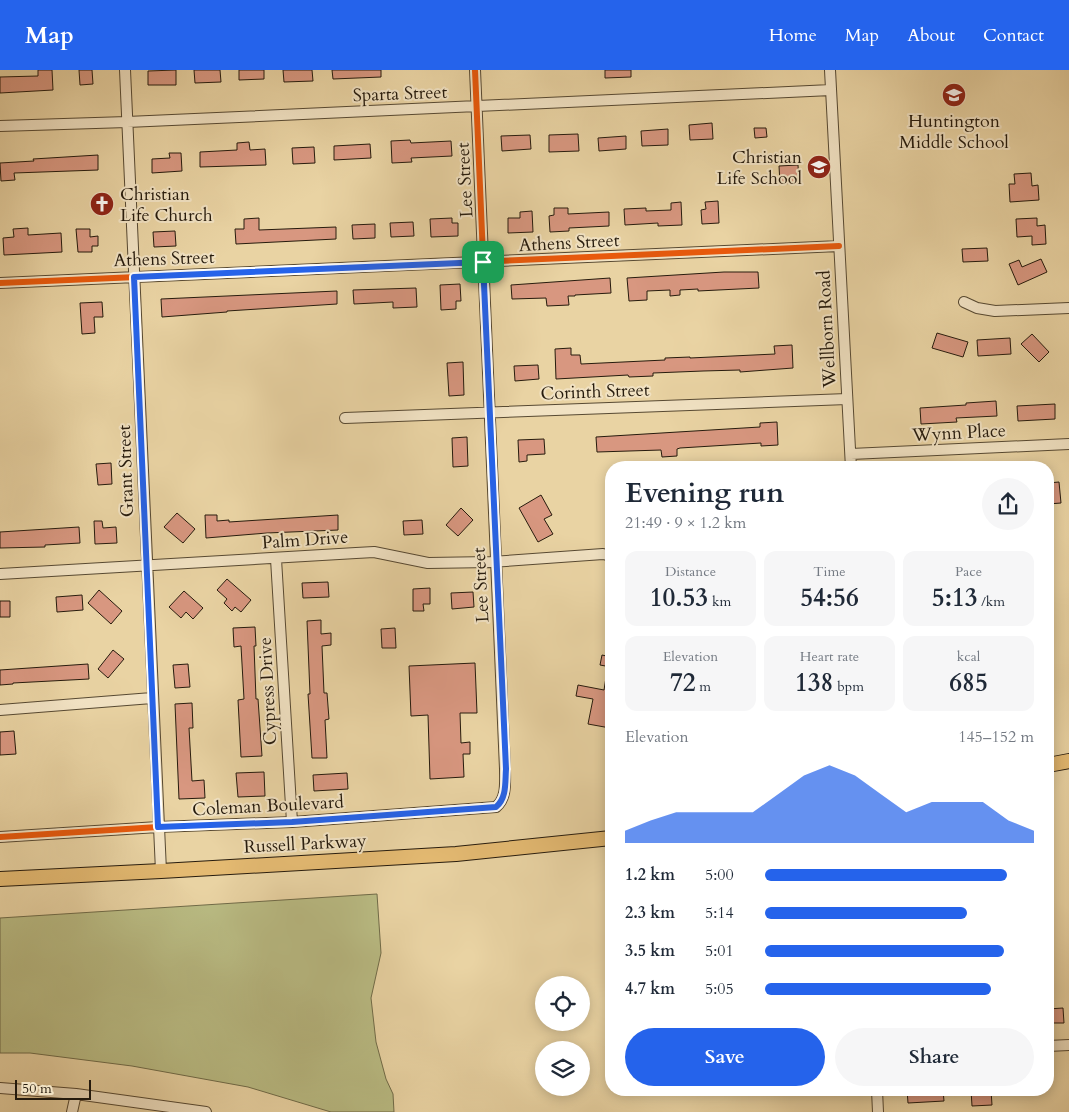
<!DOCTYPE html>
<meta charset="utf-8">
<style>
:root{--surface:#fff;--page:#f6f6f7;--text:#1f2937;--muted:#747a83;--accent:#2563eb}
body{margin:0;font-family:Cardo,serif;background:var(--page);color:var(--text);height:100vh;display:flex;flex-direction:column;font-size:19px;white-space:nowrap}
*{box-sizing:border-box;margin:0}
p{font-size:16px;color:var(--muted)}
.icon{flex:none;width:28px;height:28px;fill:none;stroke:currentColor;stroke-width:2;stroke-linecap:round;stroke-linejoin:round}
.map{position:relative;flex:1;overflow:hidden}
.details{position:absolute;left:605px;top:391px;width:449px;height:635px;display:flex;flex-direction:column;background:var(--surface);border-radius:20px;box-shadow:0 2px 12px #0003}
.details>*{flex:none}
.tools{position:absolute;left:535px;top:906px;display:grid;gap:10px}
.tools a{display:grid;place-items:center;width:55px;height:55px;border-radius:50%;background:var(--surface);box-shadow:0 2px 12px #0003;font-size:25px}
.scale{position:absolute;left:15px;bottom:12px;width:76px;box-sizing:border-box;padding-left:5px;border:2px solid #261b0d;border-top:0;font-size:14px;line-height:18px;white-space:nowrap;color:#261b0d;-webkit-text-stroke:4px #f1e2c3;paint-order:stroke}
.pin{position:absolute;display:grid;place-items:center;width:42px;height:42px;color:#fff;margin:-21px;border-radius:10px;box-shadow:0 2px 8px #0006}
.round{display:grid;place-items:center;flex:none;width:52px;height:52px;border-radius:26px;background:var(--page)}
.headline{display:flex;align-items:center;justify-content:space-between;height:85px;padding:0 20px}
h1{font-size:28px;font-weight:700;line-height:38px}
.figures{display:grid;grid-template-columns:repeat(3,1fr);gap:8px;height:85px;padding:5px 20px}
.figures div{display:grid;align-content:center;border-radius:12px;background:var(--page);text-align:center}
.figures b{font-size:25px;font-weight:700}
.figures small{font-size:14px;font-weight:400}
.figures p{font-size:14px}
.chart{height:140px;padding:10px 20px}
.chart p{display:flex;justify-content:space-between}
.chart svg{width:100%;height:90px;margin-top:5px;fill:var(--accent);opacity:.7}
.primary-button{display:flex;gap:10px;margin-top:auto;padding:10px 20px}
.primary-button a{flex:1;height:58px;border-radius:30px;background:var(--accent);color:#fff;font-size:20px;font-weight:700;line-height:58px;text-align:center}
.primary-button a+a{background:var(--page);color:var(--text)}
ul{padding:0 20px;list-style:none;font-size:16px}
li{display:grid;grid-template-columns:80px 60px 1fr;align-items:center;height:38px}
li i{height:12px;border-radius:6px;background:var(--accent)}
header{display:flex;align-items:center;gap:30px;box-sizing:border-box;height:70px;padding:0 25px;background:var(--accent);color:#fff}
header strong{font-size:24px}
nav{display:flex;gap:28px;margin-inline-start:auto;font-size:18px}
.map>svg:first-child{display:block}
.green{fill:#b9bb83;stroke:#706b48}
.building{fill:#d89780;stroke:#261b0d}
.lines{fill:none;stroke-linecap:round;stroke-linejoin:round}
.minor-casing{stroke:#574932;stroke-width:12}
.major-casing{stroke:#261b0d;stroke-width:16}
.minor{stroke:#f1e2c3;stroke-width:10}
.major{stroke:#e4ba72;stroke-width:14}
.cycleway-casing{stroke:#f1e2c3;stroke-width:9}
.cycleway{stroke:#e8590c;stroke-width:6}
.route-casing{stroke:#fff;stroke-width:10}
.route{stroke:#2563eb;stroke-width:6}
.labels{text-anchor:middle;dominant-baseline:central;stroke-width:4;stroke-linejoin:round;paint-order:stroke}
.street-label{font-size:18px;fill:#261b0d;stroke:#f1e2c3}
.poi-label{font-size:18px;fill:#261b0d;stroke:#f1e2c3}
</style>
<header>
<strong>Map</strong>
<nav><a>Home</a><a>Map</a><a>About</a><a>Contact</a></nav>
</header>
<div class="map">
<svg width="1069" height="1042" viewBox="0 0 1069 1042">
<rect width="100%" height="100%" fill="#e9d3a3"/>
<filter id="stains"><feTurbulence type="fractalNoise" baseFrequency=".004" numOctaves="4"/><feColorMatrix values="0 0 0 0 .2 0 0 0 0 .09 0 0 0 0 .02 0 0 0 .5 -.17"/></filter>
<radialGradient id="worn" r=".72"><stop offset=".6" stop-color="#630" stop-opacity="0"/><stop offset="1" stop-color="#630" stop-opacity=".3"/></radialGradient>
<path class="green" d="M377,824L381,883L371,928L376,972L386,1009L393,1024L394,1042H331L248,1017L132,996L30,983H0V848Z"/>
<path class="building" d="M38,0H52L53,20L0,23V7L38,6Z
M79,0H92L93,14L80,15Z
M176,0V15H148V1Z
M194,0H220L221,12L195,13Z
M239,0H264V9L239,10Z
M283,0H312L313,11L284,12Z
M332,0H381V7L333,9Z
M605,0H631V7L605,8Z
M712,53L713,69L690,70L689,55Z
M754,58H766L767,67L755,68Z
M668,59V75L642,76L641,61Z
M578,64L579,81L549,82V65Z
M530,65L531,79L502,81L501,66Z
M626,66V79L599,81L598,68Z
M410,70L411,73L451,71L452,86L411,88L412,92L392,93L391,71Z
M249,72L250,80L265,79L266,95L200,97V82L237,80V73Z
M370,74L371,88L334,90V76Z
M314,77L315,93L293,94L292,78Z
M169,83H181L182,101L152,103V89L170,88Z
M98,85V100L14,103L15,110L1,111L0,93L34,91L33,89Z
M798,95L799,113L780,114L779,96Z
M1031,103L1032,116L1038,115L1039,130L1010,132L1009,114H1015L1014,104Z
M718,131L719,153L702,154L701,140L706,139L705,132Z
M681,132L682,155L658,156V153L625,155L624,139L646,138V141L671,140V133Z
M554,138H568V144L609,142V156L569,158V161L550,162L549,146L554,145Z
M532,141L533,162L508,163V148H520V142Z
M259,148V160L336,157V169L236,174L235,159H244V149Z
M452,148V153H458V166L431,167L430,149Z
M1037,148V156L1045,155L1046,174L1032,175V166L1017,167L1016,149Z
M413,152L414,166L391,167L390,153Z
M375,154V168L353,169L352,155Z
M28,158V165L61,163L62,182L4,185L3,168L14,167L13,159Z
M76,159H90V167L98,166V176H92V182H78Z
M175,161L176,176L154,177L153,162Z
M987,178L988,191L963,192L962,179Z
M1041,189L1047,202L1018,215L1009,194L1019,190L1022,197Z
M724,202H758L759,218L698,221V219L680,220V225L670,226V220L647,221V230L629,231L627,208Z
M610,208L611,223L575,225V226H568L569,235L547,236L546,228L512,229L511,215Z
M460,214L461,231H456V239L441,240L440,215Z
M416,218L417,237L393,238V232L354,234L353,220Z
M337,221V234L227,241V242L162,247L161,229Z
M102,232L103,247H94L95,263L82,264L80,233Z
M937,263L968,272L963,287L932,278Z
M1032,264L1049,282L1039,292L1021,274Z
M1010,268L1011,284L978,286L977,270Z
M792,275L793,298L740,302V300L703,301L653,303V306L629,307L628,305L556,309L555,279L571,278V285H580L581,294L665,290V288L690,287V288L775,284L774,276Z
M463,292L464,325L449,326L447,293Z
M538,295L539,309L515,311L514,296Z
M996,331L997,346L956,348L957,352L921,354L920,338L966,335V333Z
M1055,334V349L1018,351L1017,336Z
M777,352L778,375L761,376V373L680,378L677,379V386L662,387L661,380L597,382L596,367L760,357V353Z
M467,367L468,396L453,397L452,368Z
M544,369L545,384L527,385V391L519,392L518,370Z
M111,393L112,414L98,415L96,394Z
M1059,412L1061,433L1048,434V413Z
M541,425L552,445L544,449L553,464L538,472L519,438Z
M461,438L473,450L458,466L446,455Z
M177,443L195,459L183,473L164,457Z
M205,445H217V451L229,450V452L338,445V460L267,463L206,468Z
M422,450L423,464L404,465L403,451Z
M94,451H102L103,458L116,457L117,473L95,474Z
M79,457L80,473L45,475V477L0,478V462Z
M227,509L251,530L241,542L235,537L232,541L224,533L227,529L217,520Z
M328,512L329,527L303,528L302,513Z
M430,518V534H423L424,541H413V519Z
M99,520L122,541L111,554L88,533Z
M184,521L203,538L193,549L186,542L181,548L169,537Z
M473,522L474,537L452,539L451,523Z
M82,525L83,540L57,542L56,527Z
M0,531H10V547H0Z
M321,550V564L331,563V575L322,576L324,623H327L329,649L325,650L327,688H312L308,624H310L307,551Z
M255,557L256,576H254L256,629H258L262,686L241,687L238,630L244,629L241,576L234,577L233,558Z
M395,558L396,578H382L381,559Z
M113,580L124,589L108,608L98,599Z
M602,585L611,587V597L600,595Z
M475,593L477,643H460L461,673L470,672V684H463L464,707L430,709L428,645L411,646L409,596Z
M88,594L89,609L13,613V614L0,615V600Z
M188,594L190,617L175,618L173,595Z
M607,601H611V648L610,658L588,654L593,629L576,626L578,615L604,620Z
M192,633L193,658H189L192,711L204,710L205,728L179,729L175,634Z
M14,661L16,684L0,685V662Z
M264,702L265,726L238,727L236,703Z
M347,703L348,719L314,721L313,705Z
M1063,938L1064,953H1048V939Z
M907,1020H943L944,1031L908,1033Z
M971,1020H991L992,1035L972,1036Z"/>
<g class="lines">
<g class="minor-casing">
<path id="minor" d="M125,0L161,801
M830,0L851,398
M0,56L127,52L831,20
M0,213L839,176
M964,232L977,238L995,241L1069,238
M345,348L847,329
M851,384L1069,374
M276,489L292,752
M0,504L356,483L374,482L428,493L491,492L603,484L611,486
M0,640L152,628
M0,767L158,757L292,752L496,737C507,728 505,712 505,699L475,0
M1048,976L1069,975
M0,1018L76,1024L206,1042
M877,1020L878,1042
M72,1042L76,1024"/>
</g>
<g class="major-casing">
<path id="major" d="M1048,695L1069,691
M0,809L161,801L456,784L611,768"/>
</g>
<use href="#minor" class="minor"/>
<use href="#major" class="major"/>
<g class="cycleway-casing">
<path id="cycleway" d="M0,213L839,176
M0,767L158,757L292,752L496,737C507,728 505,712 505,699L475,0"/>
</g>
<use href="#cycleway" class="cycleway"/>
</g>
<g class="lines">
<g class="route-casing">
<path id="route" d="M483,192L506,699C505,712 507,728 496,737L292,752L158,757L134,207Z"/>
</g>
<use href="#route" class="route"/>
</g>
<defs>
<g id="school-disc" transform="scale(1.25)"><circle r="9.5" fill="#8f2418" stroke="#f1e2c3"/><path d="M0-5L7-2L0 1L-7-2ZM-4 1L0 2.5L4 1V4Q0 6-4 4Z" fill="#fff"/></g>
<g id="church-disc" transform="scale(1.25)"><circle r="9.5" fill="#8f2418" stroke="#f1e2c3"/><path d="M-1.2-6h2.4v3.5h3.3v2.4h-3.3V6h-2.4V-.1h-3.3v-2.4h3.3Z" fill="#fff"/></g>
</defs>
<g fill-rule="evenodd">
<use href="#school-disc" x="954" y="25"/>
<use href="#school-disc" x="819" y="97"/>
<use href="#church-disc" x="102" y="134"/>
</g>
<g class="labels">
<g class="street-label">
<text transform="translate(400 24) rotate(-2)">Sparta Street</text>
<text transform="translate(465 110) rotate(-93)">Lee Street</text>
<text transform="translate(569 173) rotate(-3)">Athens Street</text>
<text transform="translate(164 189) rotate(-2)">Athens Street</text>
<text transform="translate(827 259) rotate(-93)">Wellborn Road</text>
<text transform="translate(595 322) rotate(-2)">Corinth Street</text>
<text transform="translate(959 363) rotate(-3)">Wynn Place</text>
<text transform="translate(126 401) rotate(-92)">Grant Street</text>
<text transform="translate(305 470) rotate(-4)">Palm Drive</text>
<text transform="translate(481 515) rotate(-93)">Lee Street</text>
<text transform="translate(268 621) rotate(-93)">Cypress Drive</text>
<text transform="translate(268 736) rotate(-3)">Coleman Boulevard</text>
<text transform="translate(305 774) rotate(-3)">Russell Parkway</text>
</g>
<g class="poi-label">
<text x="954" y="51">Huntington<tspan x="954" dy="21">Middle School</tspan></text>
<text x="802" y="87" text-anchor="end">Christian<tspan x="802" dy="21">Life School</tspan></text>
<text x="120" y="124" text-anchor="start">Christian<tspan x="120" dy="21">Life Church</tspan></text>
</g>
</g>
<rect width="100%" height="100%" filter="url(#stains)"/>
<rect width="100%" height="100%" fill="url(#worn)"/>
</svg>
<div class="tools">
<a><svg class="icon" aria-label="locate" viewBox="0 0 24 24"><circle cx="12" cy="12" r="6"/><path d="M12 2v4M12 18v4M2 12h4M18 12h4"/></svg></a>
<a><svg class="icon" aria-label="layers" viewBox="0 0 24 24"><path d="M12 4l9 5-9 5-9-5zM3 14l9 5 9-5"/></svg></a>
</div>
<div class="scale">50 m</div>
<div class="pin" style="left:483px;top:192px;background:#1e9e55"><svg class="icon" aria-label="arrive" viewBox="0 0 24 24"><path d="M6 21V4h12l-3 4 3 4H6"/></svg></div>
<section class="details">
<div class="headline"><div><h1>Evening run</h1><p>21:49 · 9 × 1.2 km</p></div><a class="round"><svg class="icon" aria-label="share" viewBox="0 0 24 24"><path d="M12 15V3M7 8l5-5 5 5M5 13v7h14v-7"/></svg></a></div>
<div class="figures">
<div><p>Distance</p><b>10.53<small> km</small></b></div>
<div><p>Time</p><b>54:56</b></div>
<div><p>Pace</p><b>5:13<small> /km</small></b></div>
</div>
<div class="figures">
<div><p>Elevation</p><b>72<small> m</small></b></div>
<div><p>Heart rate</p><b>138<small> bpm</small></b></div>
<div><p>kcal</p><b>685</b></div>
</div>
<div class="chart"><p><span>Elevation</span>145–152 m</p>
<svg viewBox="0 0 160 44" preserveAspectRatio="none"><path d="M0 44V38L10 33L20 29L30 29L40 29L50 29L60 20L70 11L80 6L90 11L100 20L110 29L120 24L130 24L140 24L150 33L160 38V44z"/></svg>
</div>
<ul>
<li><b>1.2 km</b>5:00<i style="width:90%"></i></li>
<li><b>2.3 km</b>5:14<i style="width:75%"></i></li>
<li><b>3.5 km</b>5:01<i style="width:89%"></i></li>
<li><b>4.7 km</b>5:05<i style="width:84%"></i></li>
</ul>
<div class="primary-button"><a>Save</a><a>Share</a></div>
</section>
</div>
